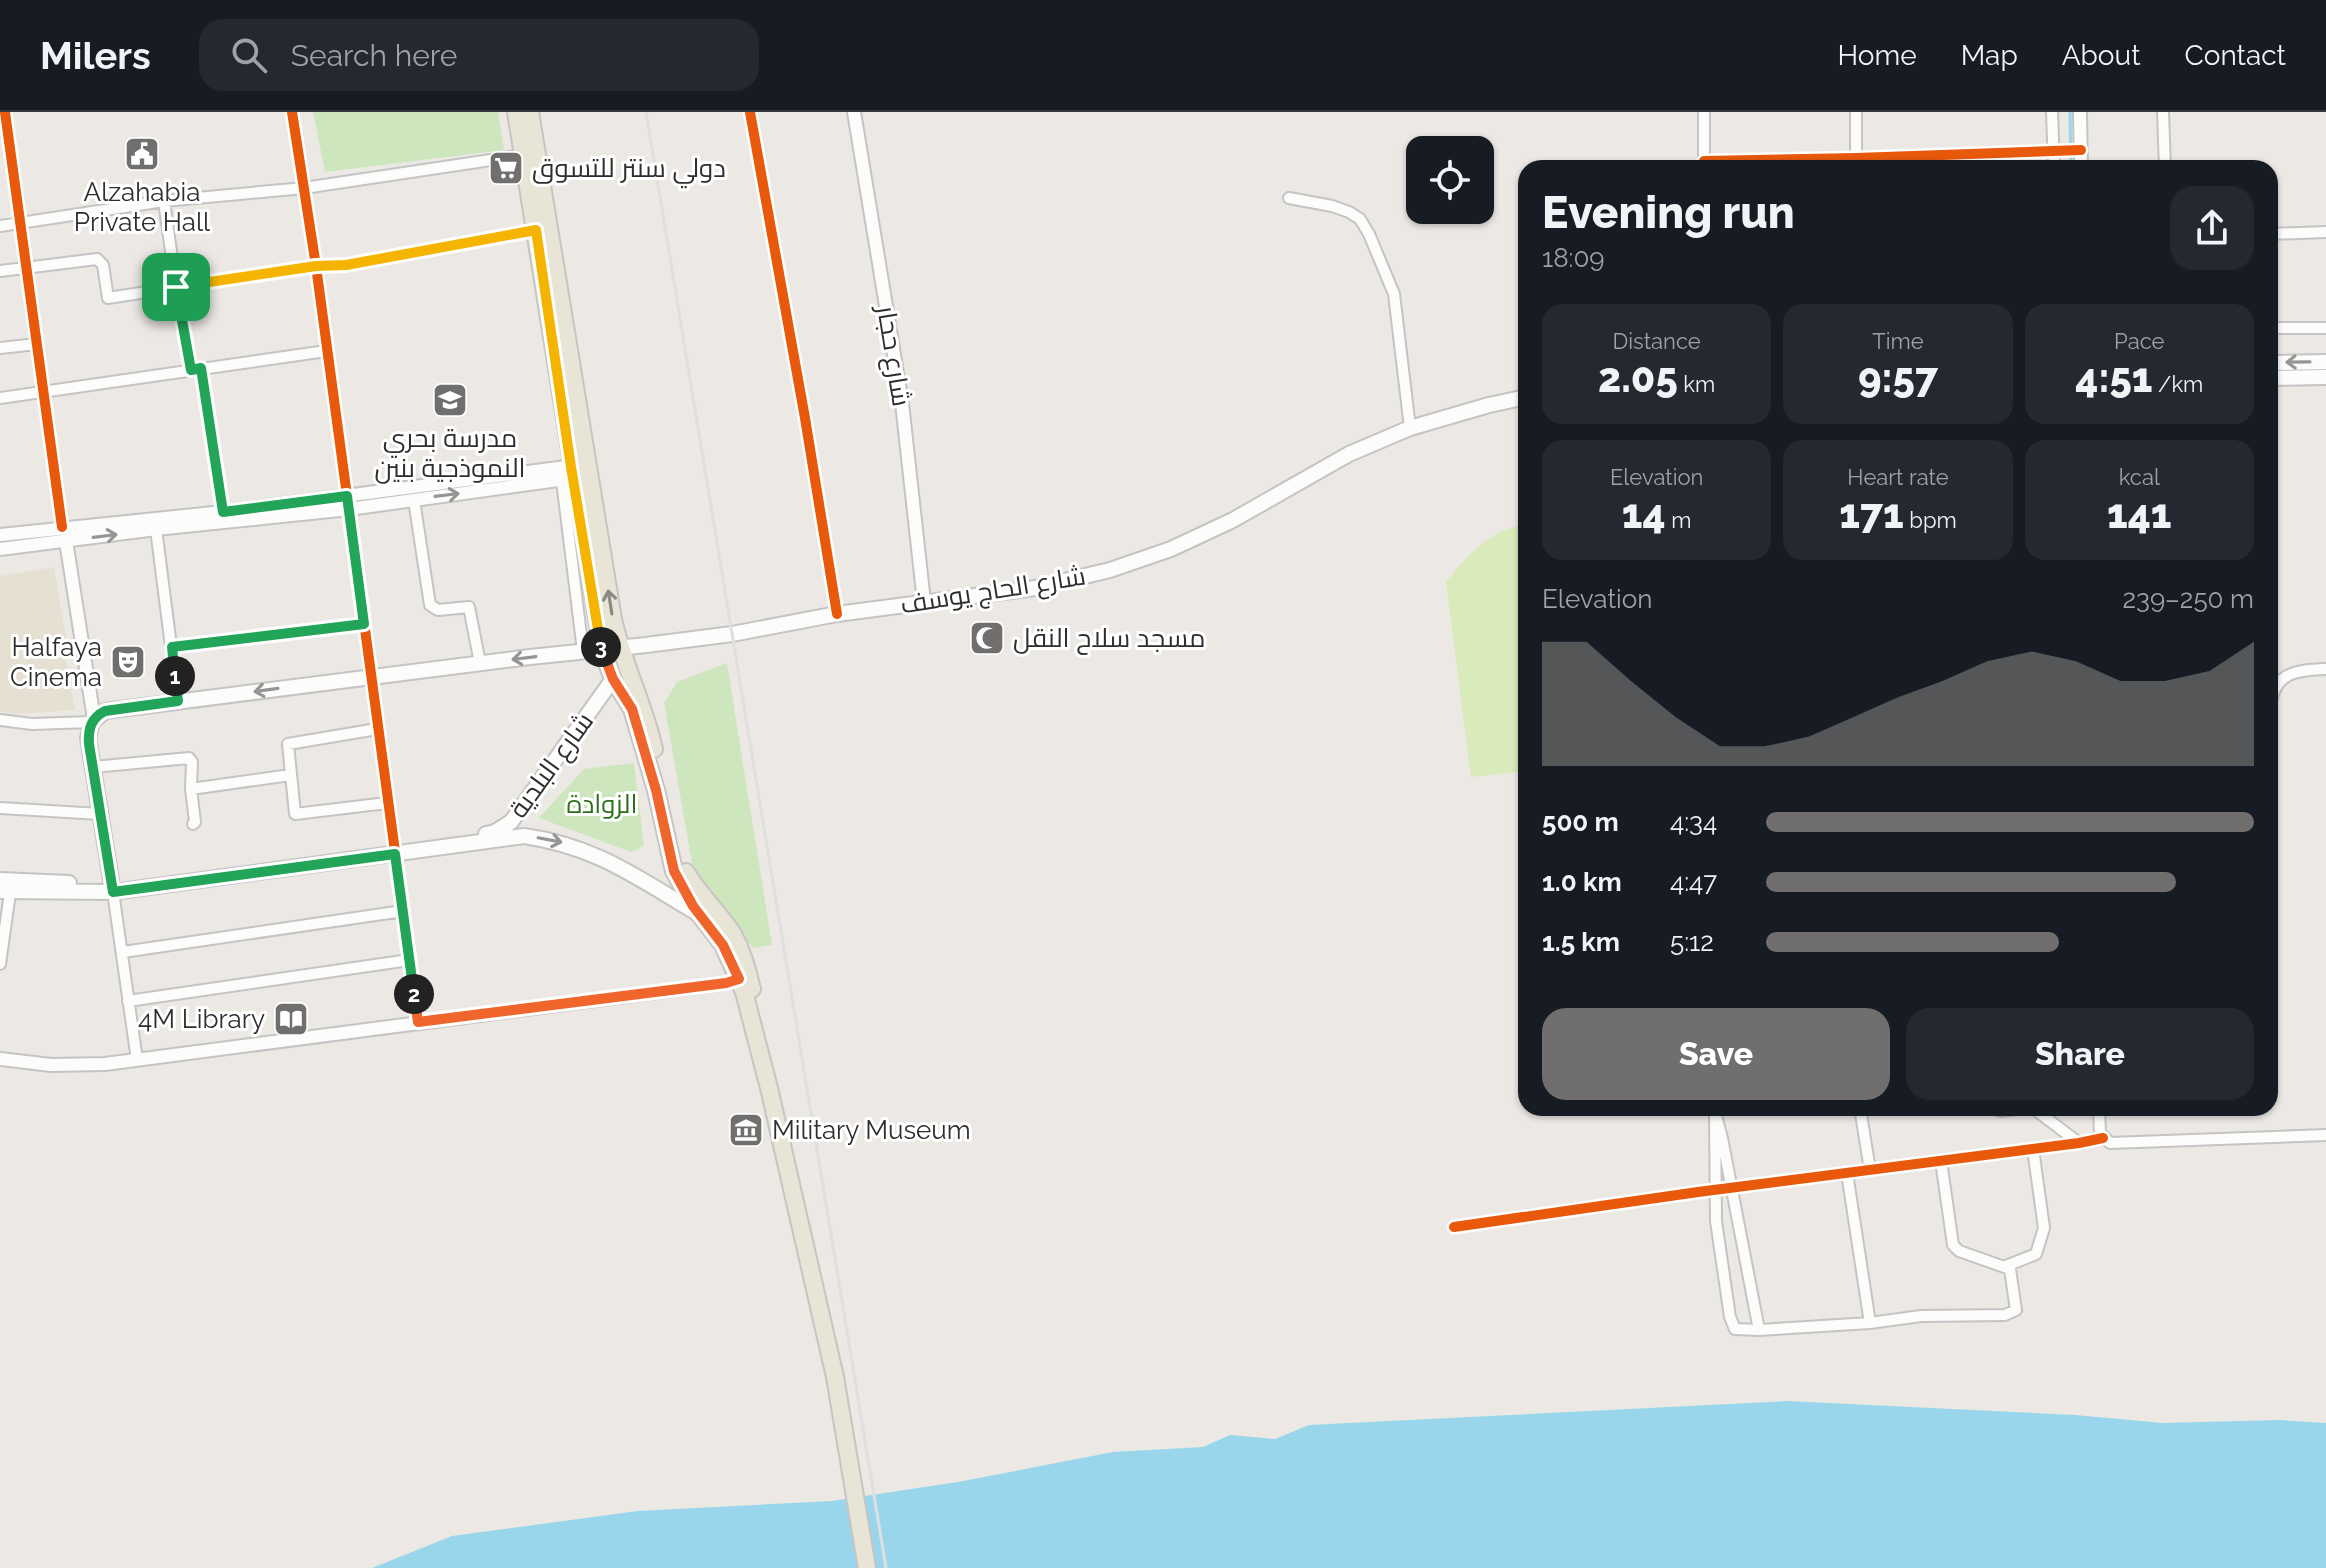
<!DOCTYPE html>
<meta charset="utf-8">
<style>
:root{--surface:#171b24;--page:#242831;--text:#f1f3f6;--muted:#9ea1a6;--line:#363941;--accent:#706f6e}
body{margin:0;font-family:Raleway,Cairo,sans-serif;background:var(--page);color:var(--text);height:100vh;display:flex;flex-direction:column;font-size:30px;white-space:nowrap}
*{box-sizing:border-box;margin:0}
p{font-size:26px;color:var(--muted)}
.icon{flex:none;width:44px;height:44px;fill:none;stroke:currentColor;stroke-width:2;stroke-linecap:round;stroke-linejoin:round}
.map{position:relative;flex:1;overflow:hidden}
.panel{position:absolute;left:1518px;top:48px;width:760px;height:956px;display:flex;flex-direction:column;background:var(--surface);border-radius:24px;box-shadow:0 2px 6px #0004}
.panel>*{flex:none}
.buttons{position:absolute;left:1406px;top:24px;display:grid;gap:16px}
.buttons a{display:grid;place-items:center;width:88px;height:88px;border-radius:16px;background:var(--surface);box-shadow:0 2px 6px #0004;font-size:40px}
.pin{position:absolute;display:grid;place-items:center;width:68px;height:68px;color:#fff;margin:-34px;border-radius:16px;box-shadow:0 4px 12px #0006}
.km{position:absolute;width:40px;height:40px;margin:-20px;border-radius:50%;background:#222;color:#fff;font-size:22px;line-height:40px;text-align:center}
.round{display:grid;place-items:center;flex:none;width:84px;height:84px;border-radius:24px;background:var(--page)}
.head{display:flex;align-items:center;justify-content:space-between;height:136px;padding:0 24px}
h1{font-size:44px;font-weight:800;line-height:60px}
.stats{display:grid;grid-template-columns:repeat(3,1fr);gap:12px;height:136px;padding:8px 24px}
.stats div{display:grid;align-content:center;border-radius:20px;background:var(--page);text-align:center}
.stats b{font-size:40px;font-weight:800}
.stats small{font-size:22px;font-weight:400}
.stats p{font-size:22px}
.chart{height:224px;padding:16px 24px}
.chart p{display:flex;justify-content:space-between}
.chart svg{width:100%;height:144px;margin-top:8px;fill:var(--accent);opacity:.7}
.button{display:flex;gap:16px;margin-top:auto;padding:16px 24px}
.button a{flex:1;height:92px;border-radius:24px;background:var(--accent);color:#fff;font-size:32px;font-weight:800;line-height:92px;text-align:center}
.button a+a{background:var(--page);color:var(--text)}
ul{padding:0 24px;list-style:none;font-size:26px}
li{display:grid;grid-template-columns:128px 96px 1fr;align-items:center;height:60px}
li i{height:20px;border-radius:10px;background:var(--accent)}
header{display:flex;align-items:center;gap:48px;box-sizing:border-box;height:112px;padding:0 40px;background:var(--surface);border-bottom:2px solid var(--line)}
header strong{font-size:38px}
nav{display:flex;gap:44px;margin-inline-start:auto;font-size:28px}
.search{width:560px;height:72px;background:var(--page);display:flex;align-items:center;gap:20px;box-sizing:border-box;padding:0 28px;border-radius:24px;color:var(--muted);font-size:30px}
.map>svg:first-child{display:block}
.education{fill:#e6e0d3}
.green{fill:#cee6be}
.pitch{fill:#d9eabb}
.water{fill:#99d6ec}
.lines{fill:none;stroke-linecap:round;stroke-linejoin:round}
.stream{stroke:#99d6ec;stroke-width:3}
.minor-casing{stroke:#c5c4c5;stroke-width:14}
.tertiary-casing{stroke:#c5c4c5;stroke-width:16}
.secondary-casing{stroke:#c5c4c5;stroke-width:18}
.primary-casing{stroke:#c6c5c4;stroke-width:20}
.minor{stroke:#fcfcfb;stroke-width:10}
.tertiary{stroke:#fcfcfb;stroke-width:12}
.secondary{stroke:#fcfcfb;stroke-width:14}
.primary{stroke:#e8e4d6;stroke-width:16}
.rail{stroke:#dfdfe1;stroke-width:3}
.cycleway-casing{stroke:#fff;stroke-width:15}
.cycleway{stroke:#e8590c;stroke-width:10}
.oneway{stroke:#959594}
.oneway2{stroke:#8b8982}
.split-1-casing{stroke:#fff;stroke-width:16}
.split-2-casing{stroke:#fff;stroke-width:16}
.split-3-casing{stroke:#fff;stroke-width:16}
.split-4-casing{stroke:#fff;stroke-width:16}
.split-1{stroke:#22a559;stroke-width:10}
.split-2{stroke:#22a559;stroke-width:10}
.split-3{stroke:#f0652b;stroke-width:10}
.split-4{stroke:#f5b400;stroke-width:10}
.labels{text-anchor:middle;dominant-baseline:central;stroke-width:6;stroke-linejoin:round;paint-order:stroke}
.poi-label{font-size:26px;fill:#2e2e2e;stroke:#fff;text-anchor:start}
.street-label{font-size:26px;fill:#2e2e2e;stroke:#fff}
.park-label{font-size:26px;fill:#2c6e1b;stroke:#fff}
</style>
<header>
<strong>Milers</strong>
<div class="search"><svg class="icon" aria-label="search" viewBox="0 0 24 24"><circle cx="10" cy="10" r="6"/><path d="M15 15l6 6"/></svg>Search here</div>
<nav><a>Home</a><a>Map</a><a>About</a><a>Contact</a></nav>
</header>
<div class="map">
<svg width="2326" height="1456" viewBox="0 0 2326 1456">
<rect width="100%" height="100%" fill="#ece8e4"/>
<path class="education" d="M54,455L66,526L62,527L75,598L15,602L0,599V464Z"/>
<path class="green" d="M313,0H498L504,38L325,60Z
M727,551L772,833L753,836L736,816L692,751L664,591L677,570Z
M634,651L644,734L631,740L539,706L584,657Z"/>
<path class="pitch" d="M1526,413V659L1471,665L1446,470C1469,443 1489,417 1526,413Z"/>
<path class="water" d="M1788,1289L2075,1303L2163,1311L2279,1308L2326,1311V1456H372L452,1424L638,1399L832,1389L958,1370L1113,1340L1203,1335L1230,1323L1275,1327L1309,1313Z"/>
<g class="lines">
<path class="stream" d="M2070,0L2071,56"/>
<g class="minor-casing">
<path id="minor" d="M5,0L62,415
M292,0L316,154L418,910
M750,0L805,306L837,502
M1704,0V56
M1856,0V56
M2052,0L2054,56
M2163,0L2165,56
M1704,49L1856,46L2081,38
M1289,86L1332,94L1349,100L1360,107L1369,122L1394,182L1410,316
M164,89L176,175L191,258
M0,114L164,89L304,76L524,43
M2270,122L2326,120
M0,159L97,147L103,153L108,186L316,154L346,153L536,118
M2270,216H2326
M0,236L37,232
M201,256L223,400
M0,286L326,239
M562,369L583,539
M414,388L430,493L438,498L469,495L480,551
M156,417L178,589
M172,535L364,512
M2270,596C2274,561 2294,558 2326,557
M0,608L32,612L92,610
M377,617L288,632L295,702L387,691
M93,655L189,646L192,650L191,677L290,663
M191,677L195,710L193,712
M0,696L100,702
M113,780L137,948
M123,840L403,799
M0,852L11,774
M128,889L409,848
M1860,996L1870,1058
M1992,996L2001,999L2028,996
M2033,996L2079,1031
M2099,996L2100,1021L2110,1031L2326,1023
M1715,1000L1722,1026L1759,1218L1735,1217L1730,1205L1716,1109Z
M1847,1061L1870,1211
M1454,1115L1698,1080L2079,1031L2103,1026
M2006,1154L2036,1142L2044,1116L2033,1037
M1759,1218L1870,1211L1921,1204L2005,1203L2016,1198L2010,1157L1959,1139L1953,1133L1941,1049"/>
</g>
<g class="tertiary-casing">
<path id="tertiary" d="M854,0L902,291L924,490
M2080,0L2081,56
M0,423L223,400L581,353
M66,429L94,607
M0,437L156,417L349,397L580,365
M0,947L51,953L105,952L726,871L739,867"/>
</g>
<g class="secondary-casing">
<path id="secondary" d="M2270,251L2326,250
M2270,266L2326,265
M486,722L495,720L511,710L613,567
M0,768L69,771
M0,779L113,780L524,724C595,734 636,765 697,801
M113,780L88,626L92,610L105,599L530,545L646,533L732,522L837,502L1035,476L1110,458L1171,437L1233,408L1349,342L1410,316L1489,293L1526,285"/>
</g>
<g class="primary-casing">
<path id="primary" d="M516,0L602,537L613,567L632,597L656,678L674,759L693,794L723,833L744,880L769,976L835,1265L867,1456
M530,0L613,507C623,552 644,592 654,637
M686,760C699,783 719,800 733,822C743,840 747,858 752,877"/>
</g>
<use href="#minor" class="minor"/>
<use href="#tertiary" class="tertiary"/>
<use href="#secondary" class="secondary"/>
<use href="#primary" class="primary"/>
<path class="rail" d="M646,0L886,1456"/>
<g class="cycleway-casing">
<path id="cycleway" d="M5,0L62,415
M292,0L316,154L418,910
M750,0L805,306L837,502
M1704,49L1856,46L2081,38
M1454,1115L1698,1080L2079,1031L2103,1026"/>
</g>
<use href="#cycleway" class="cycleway"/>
</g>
<defs><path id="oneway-shaft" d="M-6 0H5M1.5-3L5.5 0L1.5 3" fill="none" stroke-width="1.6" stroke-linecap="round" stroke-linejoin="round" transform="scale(2)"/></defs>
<g class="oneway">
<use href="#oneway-shaft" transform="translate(2298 250) rotate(179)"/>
<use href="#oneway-shaft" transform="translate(447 383) rotate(-7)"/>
<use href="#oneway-shaft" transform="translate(105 424) rotate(-7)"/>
<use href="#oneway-shaft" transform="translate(524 546) rotate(173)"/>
<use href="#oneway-shaft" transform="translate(266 578) rotate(172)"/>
<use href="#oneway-shaft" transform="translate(550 728) rotate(11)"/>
</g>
<use class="oneway2" href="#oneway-shaft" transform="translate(610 490) rotate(-99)"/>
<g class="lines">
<g class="split-1-casing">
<path id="split-1" d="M175,564L172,535L364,512L347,384L223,400L201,256L191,258L176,175"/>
</g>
<g class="split-2-casing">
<path id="split-2" d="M175,564L178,589L105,599C91,606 88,617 89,632L113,780L395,742L414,882"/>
</g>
<g class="split-3-casing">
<path id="split-3" d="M414,882L418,910L726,871L739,867L723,833L693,794L674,759L656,678L632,597L613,567L601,535"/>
</g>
<g class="split-4-casing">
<path id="split-4" d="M176,175L316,154L346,153L536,118L571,355L601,535"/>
</g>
<use href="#split-1" class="split-1"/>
<use href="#split-2" class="split-2"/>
<use href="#split-3" class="split-3"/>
<use href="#split-4" class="split-4"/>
</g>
<defs>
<g id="civic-square" transform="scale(1.8)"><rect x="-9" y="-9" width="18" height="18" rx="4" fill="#706f6e" stroke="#fff"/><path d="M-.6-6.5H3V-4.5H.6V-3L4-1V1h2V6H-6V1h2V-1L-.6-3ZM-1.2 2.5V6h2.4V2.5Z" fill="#fff"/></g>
<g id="supermarket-square" transform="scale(1.8)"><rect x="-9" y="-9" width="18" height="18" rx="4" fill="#706f6e" stroke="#fff"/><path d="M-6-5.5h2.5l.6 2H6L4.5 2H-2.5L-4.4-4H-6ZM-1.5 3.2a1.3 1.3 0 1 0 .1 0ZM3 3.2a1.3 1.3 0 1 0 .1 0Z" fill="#fff"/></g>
<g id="school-square" transform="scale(1.8)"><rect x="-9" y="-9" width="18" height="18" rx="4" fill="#706f6e" stroke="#fff"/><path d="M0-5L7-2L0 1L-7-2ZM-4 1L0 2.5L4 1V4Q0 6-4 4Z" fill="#fff"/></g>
<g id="mosque-square" transform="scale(1.8)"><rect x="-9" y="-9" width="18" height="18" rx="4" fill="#706f6e" stroke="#fff"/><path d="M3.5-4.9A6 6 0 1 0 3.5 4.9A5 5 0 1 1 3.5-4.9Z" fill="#fff"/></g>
<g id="theatre-square" transform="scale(1.8)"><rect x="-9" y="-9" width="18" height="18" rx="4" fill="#706f6e" stroke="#fff"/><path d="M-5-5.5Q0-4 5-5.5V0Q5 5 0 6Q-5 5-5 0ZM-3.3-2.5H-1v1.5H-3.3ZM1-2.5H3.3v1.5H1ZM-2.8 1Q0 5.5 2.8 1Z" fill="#fff"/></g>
<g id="library-square" transform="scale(1.8)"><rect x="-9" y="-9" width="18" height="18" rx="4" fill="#706f6e" stroke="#fff"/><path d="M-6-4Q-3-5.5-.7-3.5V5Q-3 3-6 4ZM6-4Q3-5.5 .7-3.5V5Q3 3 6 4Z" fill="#fff"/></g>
<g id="museum-square" transform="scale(1.8)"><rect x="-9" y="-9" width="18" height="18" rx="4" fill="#706f6e" stroke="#fff"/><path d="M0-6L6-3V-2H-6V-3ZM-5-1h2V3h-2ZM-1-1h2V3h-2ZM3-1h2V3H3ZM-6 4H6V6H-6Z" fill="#fff"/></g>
</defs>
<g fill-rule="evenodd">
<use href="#civic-square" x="142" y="42"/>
<use href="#supermarket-square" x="506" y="56"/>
<use href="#school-square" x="450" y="288"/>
<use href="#mosque-square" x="987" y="526"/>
<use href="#theatre-square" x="128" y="550"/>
<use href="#library-square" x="291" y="907"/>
<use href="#museum-square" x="746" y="1018"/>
</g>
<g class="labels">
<g class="poi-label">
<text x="532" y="56">دولي سنتر للتسوق</text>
<text x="142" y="80" text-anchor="middle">Alzahabia<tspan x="142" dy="30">Private Hall</tspan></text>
<text x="450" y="326" text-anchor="middle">مدرسة بحري<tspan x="450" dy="30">النموذجية بنين</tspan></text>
<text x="1013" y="526">مسجد سلاح النقل</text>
<text x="102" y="535" text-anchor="end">Halfaya<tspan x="102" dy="30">Cinema</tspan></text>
<text x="265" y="907" text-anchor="end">4M Library</text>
<text x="772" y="1018">Military Museum</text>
</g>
<g class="street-label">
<text transform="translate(894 244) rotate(81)">شارع حجار</text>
<text transform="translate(993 478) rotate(-9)">شارع الحاج يوسف</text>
<text transform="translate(551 653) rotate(-54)">شارع البلدية</text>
</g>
<g class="park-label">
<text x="602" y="692">الزوادة</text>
</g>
</g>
</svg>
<div class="buttons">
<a><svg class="icon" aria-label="locate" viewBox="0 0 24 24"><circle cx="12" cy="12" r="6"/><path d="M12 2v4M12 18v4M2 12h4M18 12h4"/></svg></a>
</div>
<div class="pin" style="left:176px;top:175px;background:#1e9e55"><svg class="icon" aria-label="arrive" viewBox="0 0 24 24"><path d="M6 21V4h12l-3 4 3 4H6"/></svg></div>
<b class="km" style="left:175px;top:564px">1</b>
<b class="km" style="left:414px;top:882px">2</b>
<b class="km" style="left:601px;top:535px">3</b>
<section class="panel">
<div class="head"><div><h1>Evening run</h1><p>18:09</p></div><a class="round"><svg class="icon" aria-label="share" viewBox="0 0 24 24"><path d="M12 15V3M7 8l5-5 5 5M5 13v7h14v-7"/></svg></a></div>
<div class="stats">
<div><p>Distance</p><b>2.05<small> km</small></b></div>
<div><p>Time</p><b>9:57</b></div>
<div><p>Pace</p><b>4:51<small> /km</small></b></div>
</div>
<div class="stats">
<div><p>Elevation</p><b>14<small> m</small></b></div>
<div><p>Heart rate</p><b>171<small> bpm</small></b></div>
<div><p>kcal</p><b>141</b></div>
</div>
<div class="chart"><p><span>Elevation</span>239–250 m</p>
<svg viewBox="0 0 160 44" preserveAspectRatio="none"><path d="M0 44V6L10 6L20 18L30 29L40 38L50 38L60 35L70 29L80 23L90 18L100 12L110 9L120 12L130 18L140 18L150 15L160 6V44z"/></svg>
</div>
<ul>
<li><b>500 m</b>4:34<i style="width:100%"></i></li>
<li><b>1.0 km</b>4:47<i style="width:84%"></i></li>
<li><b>1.5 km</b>5:12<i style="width:60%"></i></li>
</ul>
<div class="button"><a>Save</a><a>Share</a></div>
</section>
</div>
